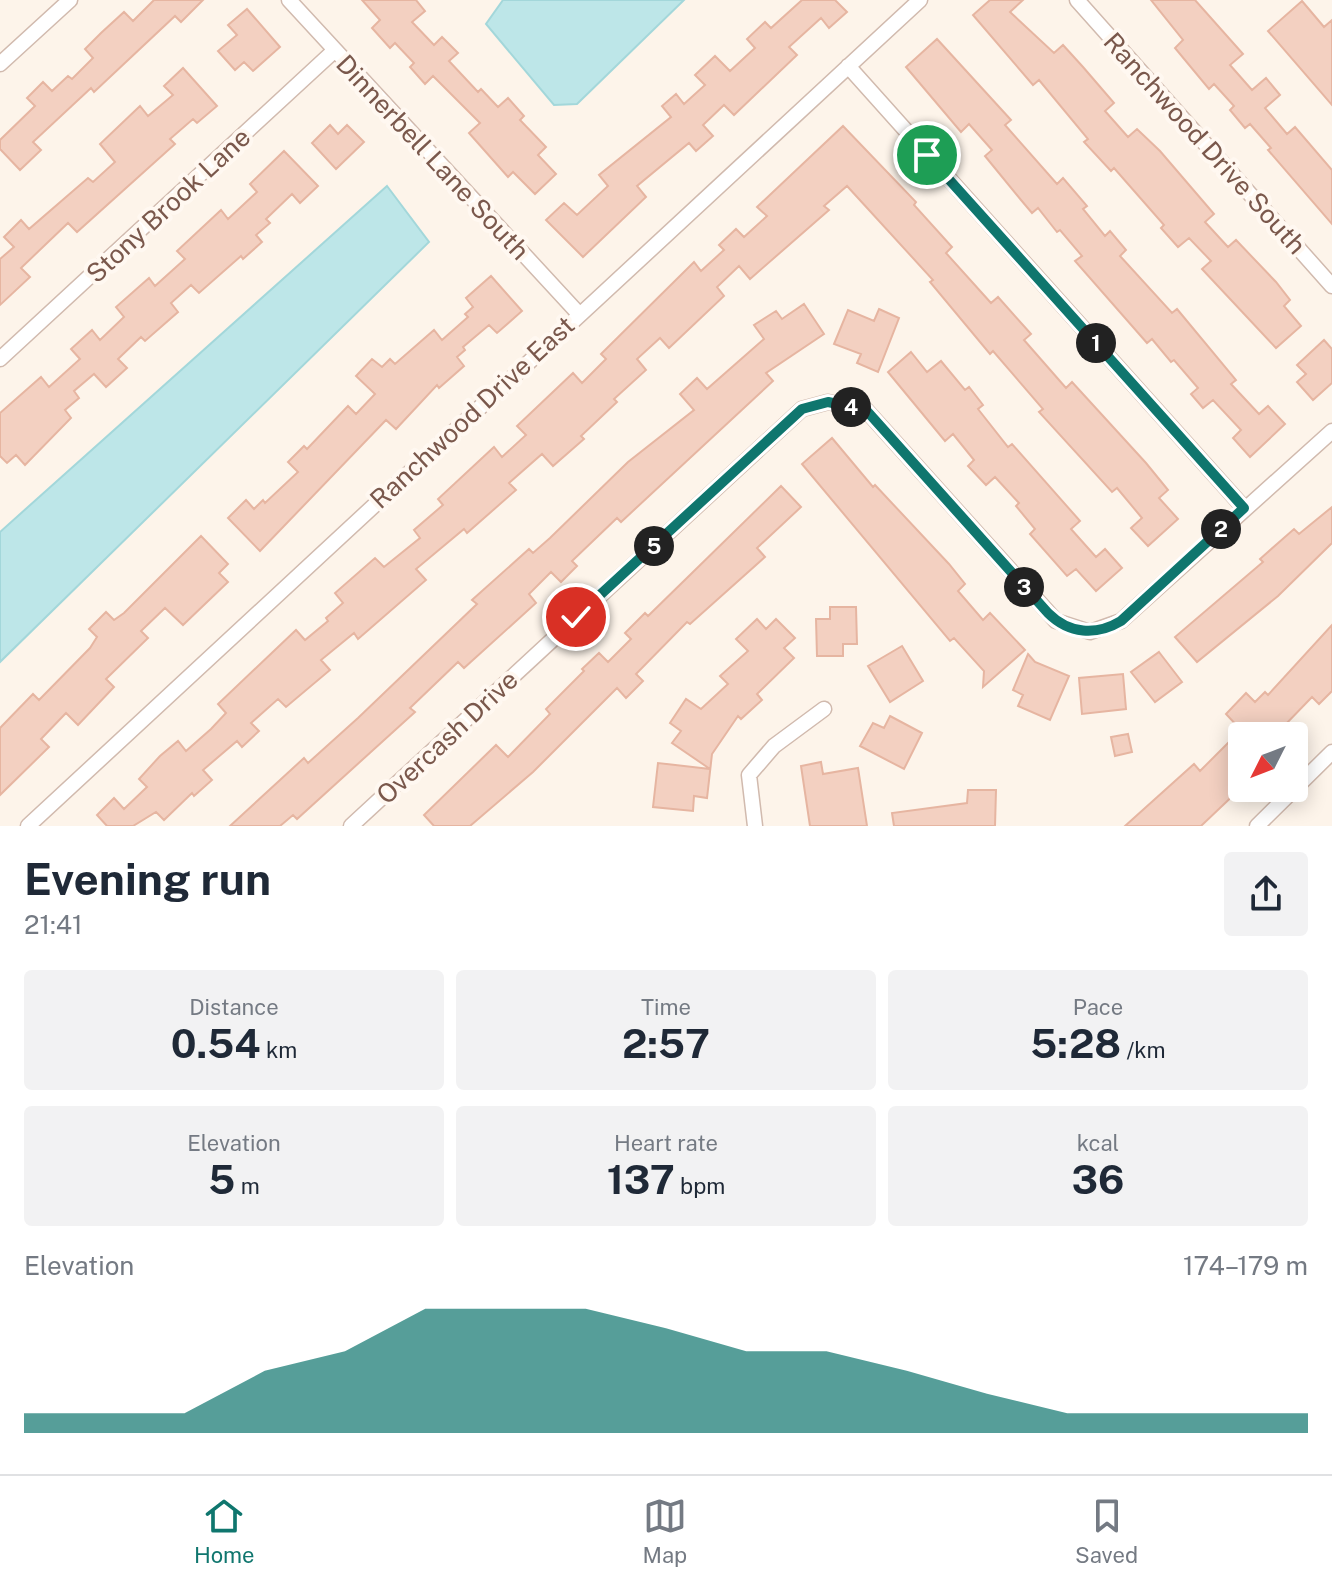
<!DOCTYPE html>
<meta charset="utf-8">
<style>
:root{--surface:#fff;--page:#f2f2f3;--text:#1f2937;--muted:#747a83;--line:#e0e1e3;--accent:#0f766e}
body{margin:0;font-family:"Public Sans",sans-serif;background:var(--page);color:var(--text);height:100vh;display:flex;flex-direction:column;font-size:30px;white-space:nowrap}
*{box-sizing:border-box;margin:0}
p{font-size:26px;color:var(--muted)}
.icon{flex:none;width:44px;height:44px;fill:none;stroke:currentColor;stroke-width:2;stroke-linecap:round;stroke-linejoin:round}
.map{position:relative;height:826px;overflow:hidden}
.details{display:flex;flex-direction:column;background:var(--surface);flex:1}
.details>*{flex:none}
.needle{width:52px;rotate:228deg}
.buttons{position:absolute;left:1228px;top:722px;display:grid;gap:16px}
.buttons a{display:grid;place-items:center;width:80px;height:80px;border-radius:8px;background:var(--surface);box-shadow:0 4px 20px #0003;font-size:40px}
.pin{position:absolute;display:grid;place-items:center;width:68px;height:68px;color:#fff;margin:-34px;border:4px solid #fff;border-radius:50%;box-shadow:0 2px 8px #0007}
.km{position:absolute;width:40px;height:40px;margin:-20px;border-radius:50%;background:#222;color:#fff;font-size:22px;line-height:40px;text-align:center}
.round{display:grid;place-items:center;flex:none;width:84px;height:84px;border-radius:8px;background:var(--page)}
.headline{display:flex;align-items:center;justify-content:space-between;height:136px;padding:0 24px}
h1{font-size:44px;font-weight:700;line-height:60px}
.metrics{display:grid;grid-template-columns:repeat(3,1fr);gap:12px;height:136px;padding:8px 24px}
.metrics div{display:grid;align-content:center;border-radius:8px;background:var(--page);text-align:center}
.metrics b{font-size:40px;font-weight:700}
.metrics small{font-size:22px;font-weight:400}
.metrics p{font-size:22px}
.chart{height:224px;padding:16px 24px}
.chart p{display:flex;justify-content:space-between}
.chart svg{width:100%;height:144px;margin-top:8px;fill:var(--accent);opacity:.7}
.tabs{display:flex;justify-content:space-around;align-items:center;height:112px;border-top:2px solid var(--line);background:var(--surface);font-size:22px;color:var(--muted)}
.tabs a{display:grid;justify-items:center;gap:4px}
.tabs .on{color:var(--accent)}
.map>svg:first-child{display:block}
.water{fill:#bde6e8;stroke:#a3d7da;stroke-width:2}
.building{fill:#f3d0c1;stroke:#e6b5a1;stroke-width:2}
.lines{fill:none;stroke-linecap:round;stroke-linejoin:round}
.minor-casing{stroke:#d1baae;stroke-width:17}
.minor{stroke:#fff;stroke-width:14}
.route-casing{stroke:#fff;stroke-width:16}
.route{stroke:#0f766e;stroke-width:10}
.labels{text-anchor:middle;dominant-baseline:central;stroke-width:8;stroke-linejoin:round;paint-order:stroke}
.street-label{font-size:26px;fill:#7a584c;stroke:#fff8f1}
</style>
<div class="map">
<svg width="1332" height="826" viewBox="0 0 1332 826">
<rect width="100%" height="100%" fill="#fdf4ea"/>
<path class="water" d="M503,0H684L577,104L554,105L486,24Z
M387,186L429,242L0,662V532Z"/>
<path class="building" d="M154,0H203L181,22L175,16L94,92L91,88L33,142L41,150L20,170L0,149V140L35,106L27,98L43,82L52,91L68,76L72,79L93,58L85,49L101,33L124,12L133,21Z
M362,0H416L425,11L412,22L434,45L442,37L458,53L449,61L478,92L481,89L498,107L508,98L524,116L520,120L546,147L538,155L556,174L535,194L513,172L508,177L469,133L480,123L433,76L425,84L410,67L414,63L395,43L390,48L372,28L380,20Z
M802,0H835L847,12L829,28L821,18L789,47L797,55L734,115L724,105L703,125L713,136L696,151L689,143L637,186L646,197L583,257L546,220L564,203L577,215L608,186L599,175L671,117L662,106L676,94L684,104L705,85L695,75L715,56L730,71L755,48L747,39L765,22L771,28Z
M990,0H1023L1010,12L1054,53L1063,45L1083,67L1114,103L1105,111L1128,137L1137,129L1160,151L1214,214L1205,222L1228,247L1236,240L1276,282L1290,300L1284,306L1301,326L1276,348L1202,269L1211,261L1189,238L1178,247L1161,228L1164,225L1114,168L1111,171L1084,142L1088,139L1039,80L1033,85L973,15Z
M1151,0H1195L1243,54L1230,65L1252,90L1266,78L1280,95L1265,108L1287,134L1295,127L1332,170V224L1268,150L1271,148L1250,124L1245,128L1230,110L1234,106L1214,84L1209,89L1175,48L1183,40Z
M1302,1L1324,27L1332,20V105L1268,31Z
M247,9L280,47L253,71L244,62L235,70L218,51L237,35L228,25Z
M937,39L1011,120L1005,125L1057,184L1063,178L1087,206L1083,209L1105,236L1110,231L1126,250L1120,256L1172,313L1177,309L1236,380L1231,384L1259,414L1268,406L1285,424L1250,457L1233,438L1241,430L1213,400L1203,408L1191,394L1198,388L1174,360L1171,362L1152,339L1147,343L1075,261L1082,256L1060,230L1057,232L1038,208L1032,213L1021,200L985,156L992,150L969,124L961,132L906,67Z
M183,68L217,106L197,123L193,119L170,139L175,144L77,232L68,223L21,268L30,277L0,305V259L14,247L4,237L21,220L29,229L88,178L93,182L115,162L100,144L140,106L148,116L173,95L164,86Z
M330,125L338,134L347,125L364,142L336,169L312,143Z
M843,126L916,202L914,205L952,247L946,253L991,303L998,297L1031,334L1024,340L1066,388L1072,382L1146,463L1168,490L1159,498L1178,519L1148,546L1131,528L1142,518L1117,488L1112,492L1039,412L1043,409L993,351L990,354L930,282L933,280L847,186L824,206L829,210L750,279L739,266L717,287L724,296L669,348L660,338L637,359L646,370L614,399L617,402L581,436L584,439L553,466L542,454L509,483L516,490L467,533L464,529L416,569L426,580L358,639L354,633L321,660L330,670L286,707L278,699L251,723L259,731L242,747L237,741L203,770L212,780L194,796L192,793L164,820L156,812L133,826H107L97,815L114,798L124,809L147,787L139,779L160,756L178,741L186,751L211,729L226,713L218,704L296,630L305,640L328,621L326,618L343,603L335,593L375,558L384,567L420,538L414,530L443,505L438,499L494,447L502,457L526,435L517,426L573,373L582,383L606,359L601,354L694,262L701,271L724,250L719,245L736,229L744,237L767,216L757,207Z
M284,151L318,186L300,203L292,194L266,219L270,223L256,235L262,242L243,259L241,256L199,293L191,285L171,303L178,312L145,341L141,337L118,359L127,368L106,387L94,374L74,391L79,398L65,410L71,418L25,465L16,455L7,463L0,456V413L41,377L49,387L80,359L71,349L92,330L100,340L124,317L116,307L149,278L155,286L185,259L177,251L221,210L228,219L257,192L250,184Z
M491,276L522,311L497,333L489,325L463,347L465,350L457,357L464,366L439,388L437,385L396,429L386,420L260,551L228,518L246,500L254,509L263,500L265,503L298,472L288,462L304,446L307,449L348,406L356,414L375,394L356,376L372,359L382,367L390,359L395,364L434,330L442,340L468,317L465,314L473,307L466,298Z
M804,304L824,334L766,373L773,381L621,522L617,518L572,561L577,566L561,582L551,572L529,594L536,603L464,668L458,662L410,708L415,712L297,819L293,815L280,826H230L304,758L308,763L358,718L477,604L472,600L529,549L533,553L550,538L628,462L694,410L680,394L697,378L707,389L764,339L754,325L776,311L782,319Z
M879,309L899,318L878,372L857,363L861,354L834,344L848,310L874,321Z
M1324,340L1332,349V383L1313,400L1297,382L1306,374L1297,365Z
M911,352L927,372L941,361L965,390L969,387L983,405L978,409L1008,447L1012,444L1080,521L1071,529L1096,557L1105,549L1122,568L1096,591L1076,569L1067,576L1030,534L1035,529L1016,506L1019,503L995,477L986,485L968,466L974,460L953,434L945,441L888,372Z
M832,438L873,487L875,485L949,564L965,584L958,591L983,620L990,613L1025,650L983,687L984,671L954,638L950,641L802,464Z
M781,486L801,507L757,548L765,557L690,624L687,622L636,674L643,681L626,698L617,688L533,772L470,826H434L424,815L496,745L508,757L550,714L546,709L584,671L582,669L599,653L608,662L631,639L625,633L645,613L648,616Z
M1332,507V543L1278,596L1197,662L1175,637L1263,562L1260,559L1294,529L1299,534Z
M201,536L228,564L219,573L228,582L183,625L165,608L141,631L148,638L106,679L114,687L78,725L66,713L41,739L49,747L0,795V728L33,694L39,700L90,648L97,637L89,629L106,612L114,620L124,613Z
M830,607H856L857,644H843V656H817L816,619H830Z
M757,619L766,629L776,619L795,638L784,648L794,658L757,694L762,700L741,719L738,716L712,754L707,798L694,796L693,811L653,807L658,763L710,769L672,743L681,731L670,723L686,699L701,709L728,684L720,676L748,651L736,639Z
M1332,625V691L1319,704L1312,697L1282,728L1289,736H1242V787L1201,826H1125L1194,764L1200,771L1241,730L1226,714L1246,693L1255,702L1265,692L1268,695Z
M902,646L923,681L890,702L868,666Z
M1159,652L1182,682L1155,702L1131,672Z
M1028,654L1035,662L1069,676L1050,720L1018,706L1023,695L1013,690Z
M1123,674L1126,709L1082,714L1079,678Z
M890,716L922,733L904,769L860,746L873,723L884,728Z
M1128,734L1132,752L1115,756L1111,737Z
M821,762L823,774L858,768L867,826H810L801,766Z
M968,790H996L995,826H894L892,813L967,803Z"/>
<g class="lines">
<g class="minor-casing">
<path id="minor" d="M289,0L578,313
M1077,0L1332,286
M0,64L70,0
M848,66L1244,508
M0,359L335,50
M28,826L920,0
M351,826L802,409L828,402L866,410L1056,621L1090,632L1121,621L1332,431
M755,826L749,775L774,746L824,709
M1257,826L1332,752"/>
</g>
<use href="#minor" class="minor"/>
</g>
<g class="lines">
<g class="route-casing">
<path id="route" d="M576,617L802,409L828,402L866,410L1048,613C1069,634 1096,636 1121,621L1244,508L927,155"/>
</g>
<use href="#route" class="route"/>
</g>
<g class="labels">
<g class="street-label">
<text transform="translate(1205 143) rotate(48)">Ranchwood Drive South</text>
<text transform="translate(433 157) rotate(47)">Dinnerbell Lane South</text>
<text transform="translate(168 205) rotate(-43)">Stony Brook Lane</text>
<text transform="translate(472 412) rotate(-43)">Ranchwood Drive East</text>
<text transform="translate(447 737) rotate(-43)">Overcash Drive</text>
</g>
</g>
</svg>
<div class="buttons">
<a><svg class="needle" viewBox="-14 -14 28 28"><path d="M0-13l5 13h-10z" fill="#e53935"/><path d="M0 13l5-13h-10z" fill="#747a83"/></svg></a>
</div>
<div class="pin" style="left:927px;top:155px;background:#1e9e55"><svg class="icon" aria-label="arrive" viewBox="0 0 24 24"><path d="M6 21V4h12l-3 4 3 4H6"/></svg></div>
<div class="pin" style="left:576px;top:617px;background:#d93025"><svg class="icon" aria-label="check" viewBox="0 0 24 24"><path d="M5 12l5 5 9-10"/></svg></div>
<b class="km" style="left:1096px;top:343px">1</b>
<b class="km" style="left:1221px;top:529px">2</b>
<b class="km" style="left:1024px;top:587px">3</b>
<b class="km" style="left:851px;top:407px">4</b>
<b class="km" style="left:654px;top:546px">5</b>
</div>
<section class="details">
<div class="headline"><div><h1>Evening run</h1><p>21:41</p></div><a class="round"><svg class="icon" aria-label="share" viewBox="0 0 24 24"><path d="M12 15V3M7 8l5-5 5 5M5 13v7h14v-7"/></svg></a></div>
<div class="metrics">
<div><p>Distance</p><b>0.54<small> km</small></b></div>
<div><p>Time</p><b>2:57</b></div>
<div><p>Pace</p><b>5:28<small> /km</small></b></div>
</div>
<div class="metrics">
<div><p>Elevation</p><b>5<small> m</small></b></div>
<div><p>Heart rate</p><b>137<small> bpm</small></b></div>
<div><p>kcal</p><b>36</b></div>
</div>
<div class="chart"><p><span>Elevation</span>174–179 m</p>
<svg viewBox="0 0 160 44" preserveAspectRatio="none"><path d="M0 44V38L10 38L20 38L30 25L40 19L50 6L60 6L70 6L80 12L90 19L100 19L110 25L120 32L130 38L140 38L150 38L160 38V44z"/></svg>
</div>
</section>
<nav class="tabs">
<a class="on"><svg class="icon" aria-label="home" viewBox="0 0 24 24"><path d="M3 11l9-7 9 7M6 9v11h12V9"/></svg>Home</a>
<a><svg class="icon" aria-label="map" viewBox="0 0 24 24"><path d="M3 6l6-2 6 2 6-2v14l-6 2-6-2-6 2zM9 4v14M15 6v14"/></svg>Map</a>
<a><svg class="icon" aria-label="saved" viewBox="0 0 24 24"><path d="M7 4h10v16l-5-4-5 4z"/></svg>Saved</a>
</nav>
